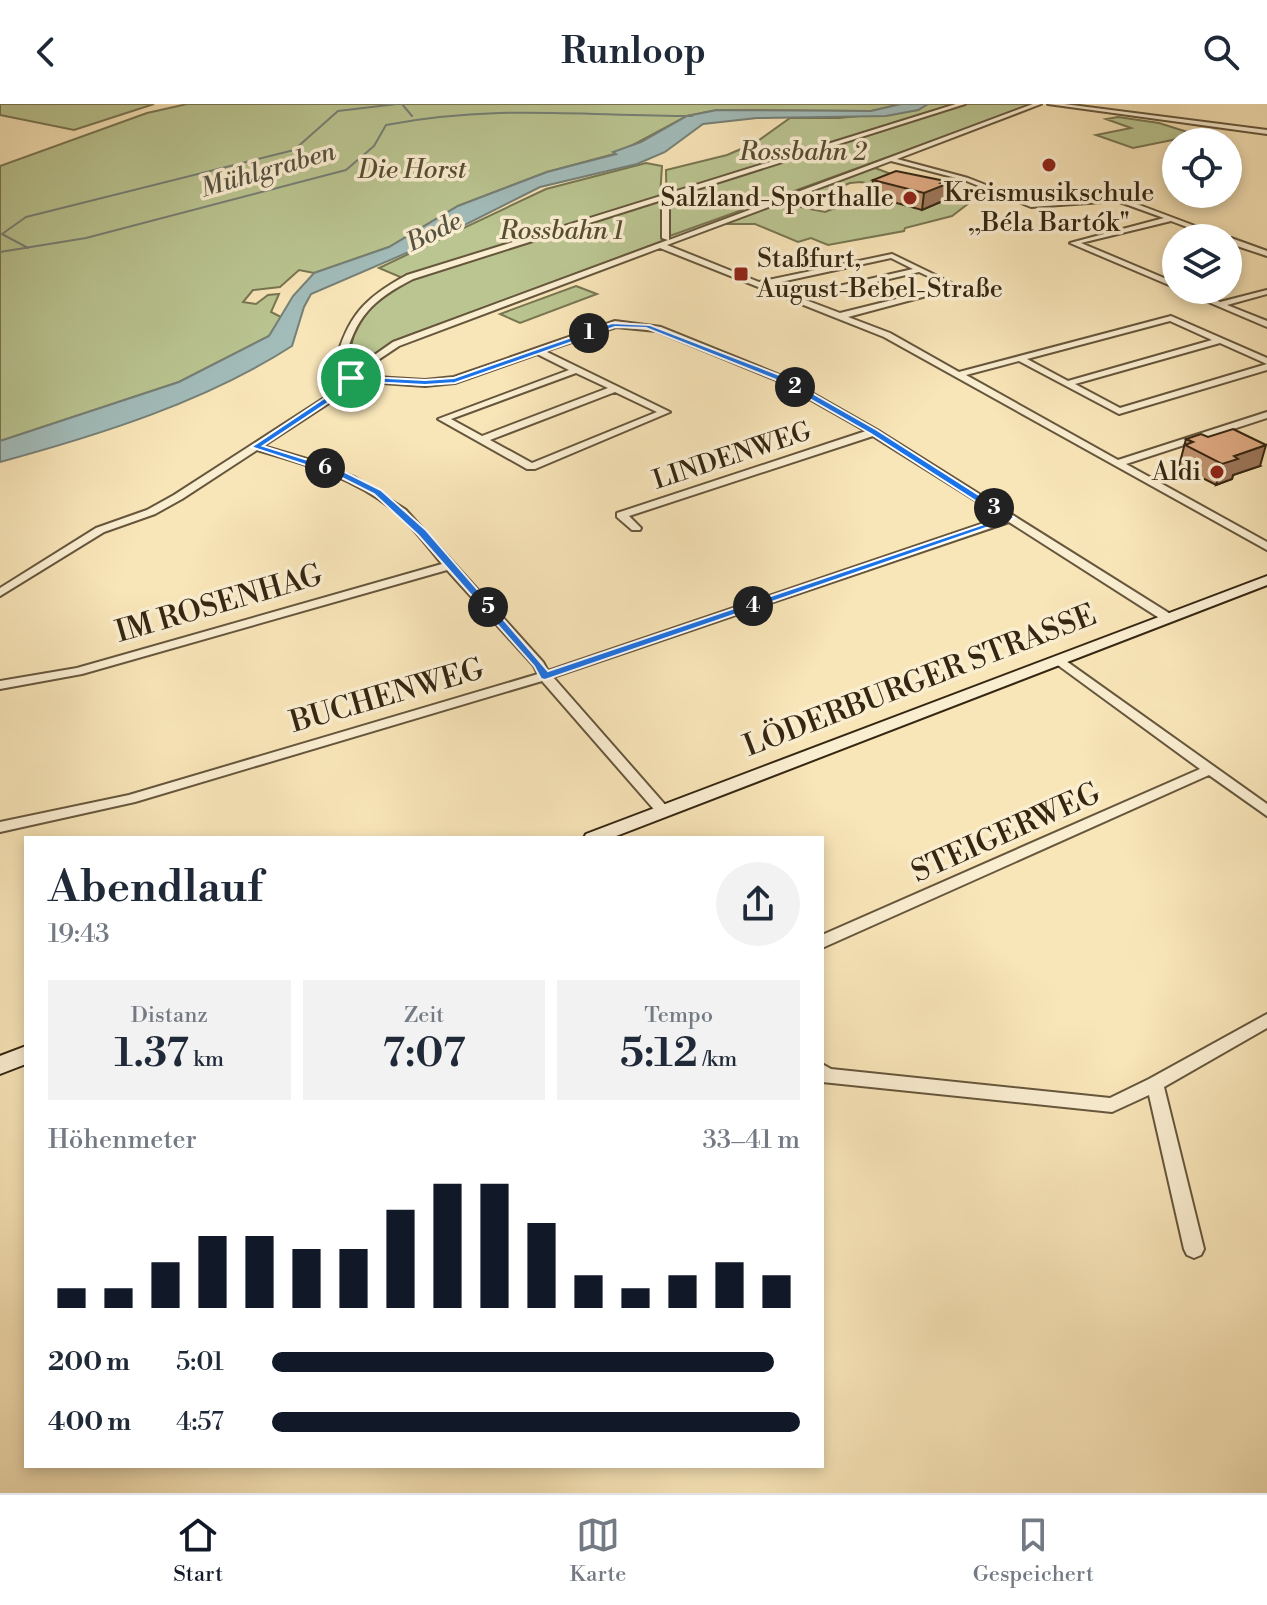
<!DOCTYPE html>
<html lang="de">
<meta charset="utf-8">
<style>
:root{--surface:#fff;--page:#f2f2f3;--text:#1f2937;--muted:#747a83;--line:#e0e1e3;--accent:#111827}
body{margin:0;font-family:"Libre Bodoni",serif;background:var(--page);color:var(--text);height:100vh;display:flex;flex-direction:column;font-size:30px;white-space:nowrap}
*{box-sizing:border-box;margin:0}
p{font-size:26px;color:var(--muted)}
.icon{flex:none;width:44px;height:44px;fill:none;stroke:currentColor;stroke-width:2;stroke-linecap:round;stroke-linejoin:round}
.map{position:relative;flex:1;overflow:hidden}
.side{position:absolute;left:24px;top:732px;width:800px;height:632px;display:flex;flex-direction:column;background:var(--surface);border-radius:0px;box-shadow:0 4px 12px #0003}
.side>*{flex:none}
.fabs{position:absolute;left:1162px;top:24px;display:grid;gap:16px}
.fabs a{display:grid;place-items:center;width:80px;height:80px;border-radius:50%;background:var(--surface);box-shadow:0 4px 12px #0003;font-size:40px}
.pin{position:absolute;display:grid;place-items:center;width:68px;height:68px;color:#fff;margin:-34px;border:4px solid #fff;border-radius:50%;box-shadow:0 2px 8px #0007}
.km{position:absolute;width:40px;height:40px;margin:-20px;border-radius:50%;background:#222;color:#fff;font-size:22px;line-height:40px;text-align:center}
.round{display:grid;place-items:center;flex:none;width:84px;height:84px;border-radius:42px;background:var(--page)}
.headline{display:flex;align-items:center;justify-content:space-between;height:136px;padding:0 24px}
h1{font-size:44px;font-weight:600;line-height:60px}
.stats{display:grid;grid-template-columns:repeat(3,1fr);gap:12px;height:136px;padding:8px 24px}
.stats div{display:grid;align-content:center;border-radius:0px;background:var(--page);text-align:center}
.stats b{font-size:40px;font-weight:600}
.stats small{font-size:22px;font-weight:400}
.stats p{font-size:22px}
.chart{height:224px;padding:16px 24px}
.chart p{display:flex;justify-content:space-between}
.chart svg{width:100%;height:144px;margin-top:8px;stroke:var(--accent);stroke-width:6}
ul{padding:0 24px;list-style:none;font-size:26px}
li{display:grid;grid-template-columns:128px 96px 1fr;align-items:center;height:60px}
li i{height:20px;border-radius:10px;background:var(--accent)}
header{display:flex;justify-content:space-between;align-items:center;height:104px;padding:0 24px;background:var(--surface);font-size:36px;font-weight:600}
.tabs{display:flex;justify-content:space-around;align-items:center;height:112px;border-top:2px solid var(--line);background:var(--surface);font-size:22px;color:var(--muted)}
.tabs a{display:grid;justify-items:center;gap:4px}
.tabs .active{color:var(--accent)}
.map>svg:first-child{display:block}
.green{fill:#bac591;stroke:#787652;stroke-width:2;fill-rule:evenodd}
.water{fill:#a2bcba;stroke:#768077;stroke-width:2}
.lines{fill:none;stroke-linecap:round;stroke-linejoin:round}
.stream{stroke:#768077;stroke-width:2}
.street-casing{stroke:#66563c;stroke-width:4}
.secondary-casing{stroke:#352612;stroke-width:4}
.street{fill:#faeed1;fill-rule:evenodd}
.secondary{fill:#faeed1;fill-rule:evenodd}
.wall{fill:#c29472;stroke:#352612;stroke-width:2}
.shaded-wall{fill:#9e785d;stroke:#352612;stroke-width:2}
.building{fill:#e2ac85;stroke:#352612;stroke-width:2}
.route{fill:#1a73e8;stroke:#fff;stroke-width:2;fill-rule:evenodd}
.poi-dot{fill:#8f2418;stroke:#faeed1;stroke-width:3}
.labels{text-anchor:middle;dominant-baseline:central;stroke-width:7;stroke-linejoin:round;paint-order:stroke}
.far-park-label{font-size:26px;font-style:italic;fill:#564e32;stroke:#faeed1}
.far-water-label{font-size:26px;font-style:italic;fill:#565344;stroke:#faeed1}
.far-poi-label{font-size:26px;fill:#352612;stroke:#faeed1;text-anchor:end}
.far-street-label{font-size:26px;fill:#352612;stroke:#faeed1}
.street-label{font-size:30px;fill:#352612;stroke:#faeed1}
</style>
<header><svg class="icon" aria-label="back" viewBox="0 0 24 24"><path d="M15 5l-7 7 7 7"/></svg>Runloop<svg class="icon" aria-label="search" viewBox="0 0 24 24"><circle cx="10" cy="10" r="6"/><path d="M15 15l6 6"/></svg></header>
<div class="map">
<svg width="1267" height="1389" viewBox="0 0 1267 1389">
<rect width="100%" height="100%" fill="#f8e5b8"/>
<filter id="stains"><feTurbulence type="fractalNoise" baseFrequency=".0025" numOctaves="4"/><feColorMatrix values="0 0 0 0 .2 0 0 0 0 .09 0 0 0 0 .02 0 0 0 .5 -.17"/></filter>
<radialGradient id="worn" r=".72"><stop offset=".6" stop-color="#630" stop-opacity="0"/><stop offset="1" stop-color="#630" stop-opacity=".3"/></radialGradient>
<path class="green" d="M0,0H154L74,26L0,11Z
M187,0H901L871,7L717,6L687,12L618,49L547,68L458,102L389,143L314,169L299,166L280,183L253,186L243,198L256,200L268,191L279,190L271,208L281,213L269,232L179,278L0,337V62L147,9Z
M928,0H1035L667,133L666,66L727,51L755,39L790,14H839L918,6Z
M1118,13L1159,19L1197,31L1133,44L1096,31L1131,24L1106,15Z
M646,59L662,62L660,92L663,137L407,232L355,261H349C354,209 364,204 405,175L379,164L546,85Z
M875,64L969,99L952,112L905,124L904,127L828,141L811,134L798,138L755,120H725ZM861,78L878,82L896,99L858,92L861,94L825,108L795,102L850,79Z
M576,182L597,190L520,219L500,210Z"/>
<path class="water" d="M901,0H928L918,6L886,12L757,14L703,20L665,48L637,60L540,83L425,141L311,190L304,203L292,242C205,298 99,331 0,358V337L179,278L269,232L293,192L314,169L389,143L458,102L547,68L616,50L613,48L641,38L687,12L717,6L871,7Z"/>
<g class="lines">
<path class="stream" d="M402,0L412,12
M28,144L2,130L26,113L294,46L338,7L397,0
M0,148L86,134L346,66L374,42L386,21C496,0 583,12 692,12"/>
<g class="street-casing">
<path id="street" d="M956,0H965L669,94V136L1033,0H1041L897,55L968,74L1032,99L1118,93L1227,134H1216L1171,117L1081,139L1176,179V184L1070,139L1164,114L1117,97L1031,103L964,76L891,57L667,141L759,178L892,150L960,183L848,213L890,229L959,268L1171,212L1267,254V260L1220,239L1075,280L1120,304L1267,260V266L1119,310L1019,257L966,271L1118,356L1267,308V314L1126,360L1267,438V446L884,233L660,144L399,242L369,262L359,272L425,276L454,273L615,217L661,223L782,272L877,326L1172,511V517H1164L1009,418L553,573L668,704L670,707L668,710H658L542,577L135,698L0,728V718L129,691L538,570L534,562L447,466L82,570L0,585V577L77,564L442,460C428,443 414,424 397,409C358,375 306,360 257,346L182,395L155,410L104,428L0,492V484L96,424L147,406L174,391L329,291L352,269L335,260C347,213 364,194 407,171ZM662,96V134L668,136L393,238L356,264L344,259C355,213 372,196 413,175ZM891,154L913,165L795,192L767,181ZM919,168L949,182L840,209L803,195ZM1170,217L1212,236L1068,277L1027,255ZM616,223L656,227L776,276L866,327L617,409V413L632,426H640L641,424L629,412L873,332L1002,413L548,567L543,558L406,406L354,373L317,358L263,342L335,295L354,277L425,282L455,279L537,250L569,266L438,315L527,365H535L670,308L545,247ZM576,269L608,284L482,332L451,315ZM615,288L657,308L532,359L490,336Z
M1048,0H1064L1267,26V30Z
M1227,134H1231L1267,147V152L1228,139Z
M1180,186H1191L1220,198L1267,186V190L1227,201L1267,217V223Z
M1059,552L1267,700V712L1209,671L822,844V831L1200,665L1055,559L1053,556L1055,553Z
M1267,910V924L1164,983L1204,1145L1201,1151L1194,1154L1187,1151L1184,1145L1149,991L1112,1008L822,978V960L831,965L1110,994L1149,975Z"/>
</g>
<g class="secondary-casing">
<path id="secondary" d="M1267,472V481L611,734H584L586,730Z
M26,942V960L0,970V952Z"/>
</g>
<use href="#street" class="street"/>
<use href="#secondary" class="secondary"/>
</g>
<path class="wall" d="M873,76L945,77V79L947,80L945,96L922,106L871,92Z
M1186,335L1260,362L1233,371L1232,375L1216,381L1179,362Z"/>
<path class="shaded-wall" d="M945,77V81L947,80L945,96L922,106L924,89Z
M1266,341L1260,362L1233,371L1232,375L1216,381L1222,360L1234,352Z"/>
<path class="building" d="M896,67L945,77L941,79L947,80L924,89L873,76Z
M1233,325L1266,341L1234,352L1238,355L1222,360L1185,341L1193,338L1186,335L1201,330L1208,333Z"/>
<path class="route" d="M612,219L650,221L782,272L877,326L1015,414L545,576L541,575L534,562L418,431L374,390L336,371L251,343L329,291L348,272L425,276L454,274ZM615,223L646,224L776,276L871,330L1002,414L548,567L426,426L381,386L343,367L263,342L335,294L353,277L425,281L455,279Z"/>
<g class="poi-dot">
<circle cx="1049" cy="61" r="8"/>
<circle cx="910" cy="94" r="8"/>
<rect x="733" y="162" width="16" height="16" rx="4"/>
<circle cx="1217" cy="368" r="8"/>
</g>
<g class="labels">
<g class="far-park-label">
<text x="803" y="48">Rossbahn 2</text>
<text x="412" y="66">Die Horst</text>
<text x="561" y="127">Rossbahn 1</text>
</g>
<g class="far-water-label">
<text transform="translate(268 66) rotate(-16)">Mühlgraben</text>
<text transform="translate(434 128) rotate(-26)">Bode</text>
</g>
<g class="far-poi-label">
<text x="1049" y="89" text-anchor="middle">Kreismusikschule<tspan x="1049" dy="30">„Béla Bartók"</tspan></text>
<text x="894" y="94">Salzland-Sporthalle</text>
<text x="757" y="155" text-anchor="start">Staßfurt,<tspan x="757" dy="30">August-Bebel-Straße</tspan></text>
<text x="1201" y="368">Aldi</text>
</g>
<g class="far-street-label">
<text transform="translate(732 352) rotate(-18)">LINDENWEG</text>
</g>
<g class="street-label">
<text transform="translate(219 500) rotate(-16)">IM ROSENHAG</text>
<text transform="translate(920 577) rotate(-21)">LÖDERBURGER STRASSE</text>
<text transform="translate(387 592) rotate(-16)">BUCHENWEG</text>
<text transform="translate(1006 729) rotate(-24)">STEIGERWEG</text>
</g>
</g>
<rect width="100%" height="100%" filter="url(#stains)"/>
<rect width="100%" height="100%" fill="url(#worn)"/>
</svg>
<div class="fabs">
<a><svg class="icon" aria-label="locate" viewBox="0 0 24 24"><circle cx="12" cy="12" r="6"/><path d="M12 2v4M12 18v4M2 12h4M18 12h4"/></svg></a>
<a><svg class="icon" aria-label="layers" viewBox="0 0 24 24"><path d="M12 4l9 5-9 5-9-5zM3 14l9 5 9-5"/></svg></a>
</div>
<div class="pin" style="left:351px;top:274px;background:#1e9e55"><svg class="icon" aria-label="arrive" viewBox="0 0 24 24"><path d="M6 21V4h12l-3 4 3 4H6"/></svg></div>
<b class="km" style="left:589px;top:229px">1</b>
<b class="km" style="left:795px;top:283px">2</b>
<b class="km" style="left:994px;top:404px">3</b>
<b class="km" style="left:753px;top:502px">4</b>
<b class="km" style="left:488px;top:503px">5</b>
<b class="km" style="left:325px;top:364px">6</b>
<section class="side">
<div class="headline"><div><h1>Abendlauf</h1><p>19:43</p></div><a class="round"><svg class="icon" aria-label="share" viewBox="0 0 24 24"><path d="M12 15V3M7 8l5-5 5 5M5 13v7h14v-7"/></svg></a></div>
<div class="stats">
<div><p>Distanz</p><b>1.37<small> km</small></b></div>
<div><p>Zeit</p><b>7:07</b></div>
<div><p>Tempo</p><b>5:12<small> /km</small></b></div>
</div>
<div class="chart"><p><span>Höhenmeter</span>33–41 m</p>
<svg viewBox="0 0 160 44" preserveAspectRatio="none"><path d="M5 44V38M15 44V38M25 44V30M35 44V22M45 44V22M55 44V26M65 44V26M75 44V14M85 44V6M95 44V6M105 44V18M115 44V34M125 44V38M135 44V34M145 44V30M155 44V34"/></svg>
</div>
<ul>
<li><b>200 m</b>5:01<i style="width:95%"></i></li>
<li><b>400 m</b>4:57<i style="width:100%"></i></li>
</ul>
</section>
</div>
<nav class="tabs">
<a class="active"><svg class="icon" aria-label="home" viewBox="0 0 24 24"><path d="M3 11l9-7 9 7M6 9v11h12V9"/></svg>Start</a>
<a><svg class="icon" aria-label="map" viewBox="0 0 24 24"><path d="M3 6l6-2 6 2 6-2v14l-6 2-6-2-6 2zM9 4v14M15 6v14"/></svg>Karte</a>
<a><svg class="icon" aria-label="saved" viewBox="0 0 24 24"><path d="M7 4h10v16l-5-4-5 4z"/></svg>Gespeichert</a>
</nav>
